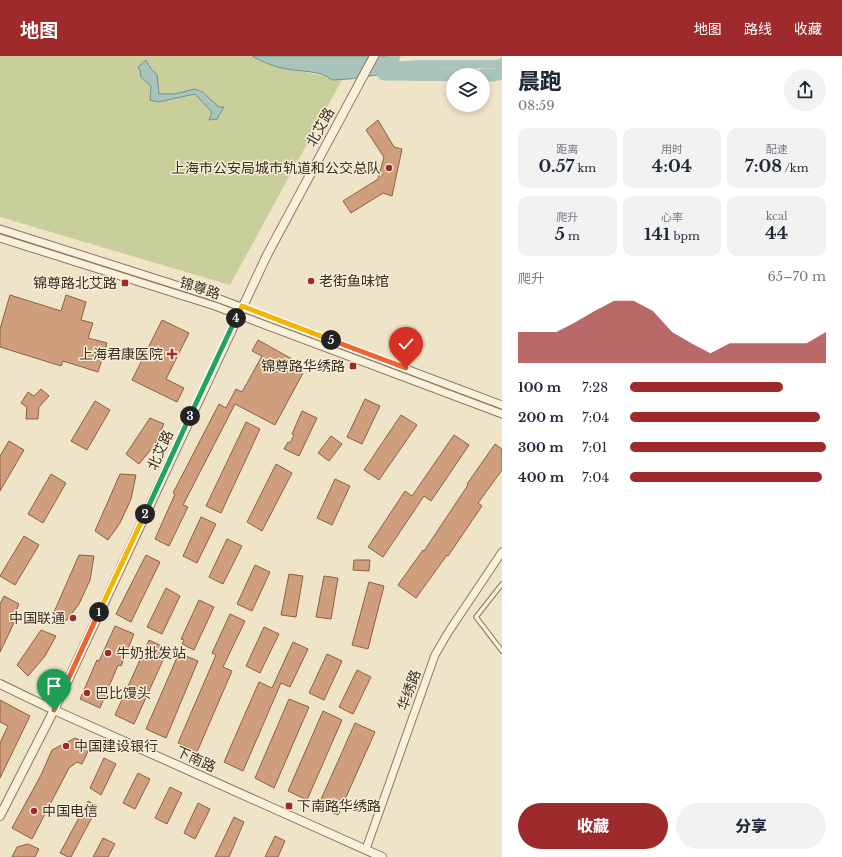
<!DOCTYPE html>
<html lang="zh">
<meta charset="utf-8">
<style>
:root{--surface:#fff;--page:#f2f2f3;--text:#1f2937;--muted:#747a83;--accent:#9e2a2b}
body{margin:0;font-family:"Libre Baskerville","Noto Sans SC",serif;background:var(--page);color:var(--text);height:100vh;display:flex;flex-direction:column;font-size:15px;white-space:nowrap}
*{box-sizing:border-box;margin:0}
p{font-size:13px;color:var(--muted)}
.icon{flex:none;width:22px;height:22px;fill:none;stroke:currentColor;stroke-width:2;stroke-linecap:round;stroke-linejoin:round}
.map{position:relative;flex:1;overflow:hidden}
.drawer{display:flex;flex-direction:column;background:var(--surface);width:340px}
.drawer>*{flex:none}
.tools{position:absolute;left:446px;top:12px;display:grid;gap:8px}
.tools a{display:grid;place-items:center;width:44px;height:44px;border-radius:50%;background:var(--surface);box-shadow:0 2px 6px #0003;font-size:20px}
.pin{position:absolute;display:grid;place-items:center;width:34px;height:34px;color:#fff;margin:-41px -17px;border-radius:50% 50% 50% 0;rotate:-45deg;box-shadow:0 0 4px #0007}
.pin .icon{rotate:45deg}
.km{position:absolute;width:20px;height:20px;margin:-10px;border-radius:50%;background:#222;color:#fff;font-size:11px;line-height:20px;text-align:center}
.round{display:grid;place-items:center;flex:none;width:42px;height:42px;border-radius:21px;background:var(--page)}
.overview{display:flex;align-items:center;justify-content:space-between;height:68px;padding:0 16px}
h1{font-size:22px;font-weight:800;line-height:30px}
.metrics{display:grid;grid-template-columns:repeat(3,1fr);gap:6px;height:68px;padding:4px 16px}
.metrics div{display:grid;align-content:center;border-radius:10px;background:var(--page);text-align:center}
.metrics b{font-size:17px;font-weight:800}
.metrics small{font-size:11px;font-weight:400}
.metrics p{font-size:11px}
.chart{height:112px;padding:8px 16px}
.chart p{display:flex;justify-content:space-between}
.chart svg{width:100%;height:72px;margin-top:4px;fill:var(--accent);opacity:.7}
.button{display:flex;gap:8px;margin-top:auto;padding:8px 16px}
.button a{flex:1;height:46px;border-radius:24px;background:var(--accent);color:#fff;font-size:16px;font-weight:800;line-height:46px;text-align:center}
.button a+a{background:var(--page);color:var(--text)}
ul{padding:0 16px;list-style:none;font-size:13px}
li{display:grid;grid-template-columns:64px 48px 1fr;align-items:center;height:30px}
li i{height:10px;border-radius:5px;background:var(--accent)}
header{display:flex;align-items:center;gap:24px;box-sizing:border-box;height:56px;padding:0 20px;background:var(--accent);color:#fff}
header strong{font-size:19px}
nav{display:flex;gap:22px;margin-inline-start:auto;font-size:14px}
main{display:flex;flex:1;min-height:0}
.map>svg:first-child{display:block}
.green{fill:#c9cf9b}
.water{fill:#a9c4bc;stroke:#6f938a}
.lines{fill:none;stroke-linecap:round;stroke-linejoin:round}
.canal{stroke:#a9c4bc;stroke-width:8}
.river{stroke:#a9c4bc;stroke-width:13}
.building{fill:#cf9f7d;stroke:#8d5f41}
.service-casing{stroke:#8d765c;stroke-width:5.5}
.minor-casing{stroke:#8d765c;stroke-width:9}
.tertiary-casing{stroke:#8d765c;stroke-width:10}
.service{stroke:#faf1dc;stroke-width:3.5}
.minor{stroke:#faf1dc;stroke-width:7}
.tertiary{stroke:#faf1dc;stroke-width:8}
.split-1-casing{stroke:#fff;stroke-width:8}
.split-2-casing{stroke:#fff;stroke-width:8}
.split-3-casing{stroke:#fff;stroke-width:8}
.split-4-casing{stroke:#fff;stroke-width:8}
.split-5-casing{stroke:#fff;stroke-width:8}
.split-6-casing{stroke:#fff;stroke-width:8}
.split-1{stroke:#f0652b;stroke-width:5}
.split-2{stroke:#f5b400;stroke-width:5}
.split-3{stroke:#22a559;stroke-width:5}
.split-4{stroke:#22a559;stroke-width:5}
.split-5{stroke:#f5b400;stroke-width:5}
.split-6{stroke:#f0652b;stroke-width:5}
.poi-dot{fill:#9e2a2b;stroke:#f7eed8;stroke-width:1.5}
.labels{text-anchor:middle;dominant-baseline:central;stroke-width:3;stroke-linejoin:round;paint-order:stroke}
.street-label{font-size:14px;fill:#3d2e20;stroke:#f7eed8}
.poi-label{font-size:14px;fill:#3d2e20;stroke:#f7eed8;text-anchor:start}
</style>
<header>
<strong>地图</strong>
<nav><a>地图</a><a>路线</a><a>收藏</a></nav>
</header>
<main>
<div class="map">
<svg width="502" height="801" viewBox="0 0 502 801">
<rect width="100%" height="100%" fill="#f0e4c8"/>
<path class="green" d="M0,0H251L267,8L342,24L230,229L0,161Z"/>
<path class="water" d="M252,0H394L384,18L349,23L332,24C320,14 301,16 287,13C274,11 263,6 252,0Z
M146,4L151,13L157,19L159,38H174L195,33L203,36L211,44L219,51H224L217,63L209,64L212,56L195,38L158,46L150,44L151,30L141,21L140,15L138,11Z"/>
<g class="lines">
<path class="canal" d="M379,11L419,8H497L502,6"/>
<path class="river" d="M394,0L384,18L475,19
M483,19H494L502,17"/>
</g>
<path class="building" d="M378,64L394,91L402,93L392,140L383,137L351,157L343,145L378,123L384,101L366,74Z
M10,239L61,255L66,239L86,246L81,264L93,267L88,282L107,287L98,316L63,305L61,310L0,291V273Z
M162,264L189,277L166,323L184,332L177,346L132,324Z
M258,284L292,303L289,310L303,317L275,369L235,348L183,449L188,451L169,490L155,483L175,438L173,437L219,348L226,352L236,333L242,336L262,300L252,295Z
M41,333L49,340L39,351L38,363H26L27,351L21,347L28,336L34,340Z
M365,343L380,350L362,388L347,381Z
M95,345L110,354L87,394L71,385Z
M302,355L317,362L299,400L284,393L288,386L290,387L294,379L292,378Z
M401,359L417,369L379,424L364,414Z
M150,362L164,368L154,390L139,408L126,398Z
M246,366L260,373L221,457L206,450Z
M454,379L469,389L431,445L424,440L383,501L368,491L405,435L412,440Z
M331,380L342,388L329,405L318,397Z
M9,385L24,394L0,435V400Z
M495,388L502,393V414L478,447L482,450L448,500L447,499L416,542L398,529L423,494L424,495L468,429L467,428Z
M276,408L292,417L262,475L247,466Z
M51,418L66,427L43,467L28,458Z
M120,418L136,419L131,443L120,467L108,484L95,475Z
M335,423L350,430L332,469L317,462Z
M201,461L216,468L197,507L183,500Z
M24,480L39,489L15,529L0,520Z
M227,483L242,490L223,528L209,521Z
M79,499L94,500L90,524L79,548L66,565L54,556Z
M146,499L160,506L131,566L116,558Z
M354,504H370L369,515L353,514Z
M255,509L270,516L252,555L237,548Z
M289,518L303,520L296,561L281,559Z
M324,520L338,522L331,563L316,561Z
M369,526L384,530L368,593L352,589Z
M166,532L180,540L162,578L147,571Z
M4,540L19,548L11,566L14,567L0,596V548Z
M199,544L214,551L194,594L182,588L184,584L181,583Z
M230,558L245,565L223,611L232,615L197,696L178,687L216,599L212,597Z
M115,570L134,578L121,610L118,609L100,652L80,643L97,604L99,605Z
M264,571L279,578L260,617L246,610Z
M41,574L56,580L45,600L28,620L17,609Z
M149,584L168,593L134,668L115,659Z
M293,586L308,593L290,631L281,627L243,715L224,706L259,626L272,632Z
M179,597L198,605L166,682L146,673Z
M327,598L342,605L324,644L309,637Z
M357,614L371,621L353,658L339,651Z
M289,643L309,651L274,732L255,722Z
M0,644L30,660L0,722V687L8,670L0,666Z
M323,655L342,664L307,744L288,735Z
M355,667L375,676L338,759L318,750Z
M75,682L91,689L82,708L77,706L69,712L32,783L12,772L41,719L52,694Z
M104,702L116,708L101,739L90,732Z
M138,717L150,723L135,753L123,747Z
M170,731L182,737L167,768L155,762Z
M88,745L98,750L71,801H68L60,797Z
M198,747L210,753L195,783L184,777Z
M234,761L244,766L229,801H215Z
M275,780L285,785L278,801H265Z
M103,782L115,788L108,801H93Z
M28,788L39,793L35,801H12L17,791Z"/>
<g class="lines">
<g class="service-casing">
<path id="service" d="M502,528L476,561L502,595"/>
</g>
<g class="minor-casing">
<path id="minor" d="M0,173L217,242L502,349
M0,182L215,250L502,358
M366,793L435,599L449,575L502,496"/>
</g>
<g class="tertiary-casing">
<path id="tertiary" d="M0,628L54,654L382,801
M0,760L54,654L267,199L374,0"/>
</g>
<use href="#service" class="service"/>
<use href="#minor" class="minor"/>
<use href="#tertiary" class="tertiary"/>
</g>
<g class="lines">
<g class="split-1-casing">
<path id="split-1" d="M54,654L99,556"/>
</g>
<g class="split-2-casing">
<path id="split-2" d="M99,556L145,458"/>
</g>
<g class="split-3-casing">
<path id="split-3" d="M145,458L190,360"/>
</g>
<g class="split-4-casing">
<path id="split-4" d="M190,360L236,262"/>
</g>
<g class="split-5-casing">
<path id="split-5" d="M236,262L242,250L331,284"/>
</g>
<g class="split-6-casing">
<path id="split-6" d="M331,284L406,312"/>
</g>
<use href="#split-1" class="split-1"/>
<use href="#split-2" class="split-2"/>
<use href="#split-3" class="split-3"/>
<use href="#split-4" class="split-4"/>
<use href="#split-5" class="split-5"/>
<use href="#split-6" class="split-6"/>
</g>
<g class="poi-dot">
<circle cx="389" cy="112" r="4"/>
<circle cx="311" cy="225" r="4"/>
<rect x="121" y="223" width="8" height="8" rx="2"/>
<path d="M170 292h4v4h4v4h-4v4h-4v-4h-4v-4h4z"/>
<rect x="349" y="306" width="8" height="8" rx="2"/>
<circle cx="73" cy="562" r="4"/>
<circle cx="108" cy="597" r="4"/>
<circle cx="87" cy="637" r="4"/>
<circle cx="66" cy="690" r="4"/>
<rect x="285" y="746" width="8" height="8" rx="2"/>
<circle cx="34" cy="755" r="4"/>
</g>
<g class="labels">
<g class="street-label">
<text transform="translate(320 71) rotate(-61)">北艾路</text>
<text transform="translate(200 232) rotate(18)">锦尊路</text>
<text transform="translate(160 394) rotate(-65)">北艾路</text>
<text transform="translate(409 634) rotate(-70)">华绣路</text>
<text transform="translate(196 703) rotate(24)">下南路</text>
</g>
<g class="poi-label">
<text x="381" y="112" text-anchor="end">上海市公安局城市轨道和公交总队</text>
<text x="319" y="225">老街鱼味馆</text>
<text x="117" y="227" text-anchor="end">锦尊路北艾路</text>
<text x="163" y="298" text-anchor="end">上海君康医院</text>
<text x="345" y="310" text-anchor="end">锦尊路华绣路</text>
<text x="65" y="562" text-anchor="end">中国联通</text>
<text x="116" y="597">牛奶批发站</text>
<text x="95" y="637">巴比馒头</text>
<text x="74" y="690">中国建设银行</text>
<text x="297" y="750">下南路华绣路</text>
<text x="42" y="755">中国电信</text>
</g>
</g>
</svg>
<div class="tools">
<a><svg class="icon" aria-label="layers" viewBox="0 0 24 24"><path d="M12 4l9 5-9 5-9-5zM3 14l9 5 9-5"/></svg></a>
</div>
<div class="pin" style="left:54px;top:654px;background:#1e9e55"><svg class="icon" aria-label="arrive" viewBox="0 0 24 24"><path d="M6 21V4h12l-3 4 3 4H6"/></svg></div>
<div class="pin" style="left:406px;top:312px;background:#d93025"><svg class="icon" aria-label="check" viewBox="0 0 24 24"><path d="M5 12l5 5 9-10"/></svg></div>
<b class="km" style="left:99px;top:556px">1</b>
<b class="km" style="left:145px;top:458px">2</b>
<b class="km" style="left:190px;top:360px">3</b>
<b class="km" style="left:236px;top:262px">4</b>
<b class="km" style="left:331px;top:284px">5</b>
</div>
<section class="drawer">
<div class="overview"><div><h1>晨跑</h1><p>08:59</p></div><a class="round"><svg class="icon" aria-label="share" viewBox="0 0 24 24"><path d="M12 15V3M7 8l5-5 5 5M5 13v7h14v-7"/></svg></a></div>
<div class="metrics">
<div><p>距离</p><b>0.57<small> km</small></b></div>
<div><p>用时</p><b>4:04</b></div>
<div><p>配速</p><b>7:08<small> /km</small></b></div>
</div>
<div class="metrics">
<div><p>爬升</p><b>5<small> m</small></b></div>
<div><p>心率</p><b>141<small> bpm</small></b></div>
<div><p>kcal</p><b>44</b></div>
</div>
<div class="chart"><p><span>爬升</span>65–70 m</p>
<svg viewBox="0 0 160 44" preserveAspectRatio="none"><path d="M0 44V25L10 25L20 25L30 19L40 12L50 6L60 6L70 12L80 25L90 32L100 38L110 32L120 32L130 32L140 32L150 32L160 25V44z"/></svg>
</div>
<ul>
<li><b>100 m</b>7:28<i style="width:78%"></i></li>
<li><b>200 m</b>7:04<i style="width:97%"></i></li>
<li><b>300 m</b>7:01<i style="width:100%"></i></li>
<li><b>400 m</b>7:04<i style="width:98%"></i></li>
</ul>
<div class="button"><a>收藏</a><a>分享</a></div>
</section>
</main>
